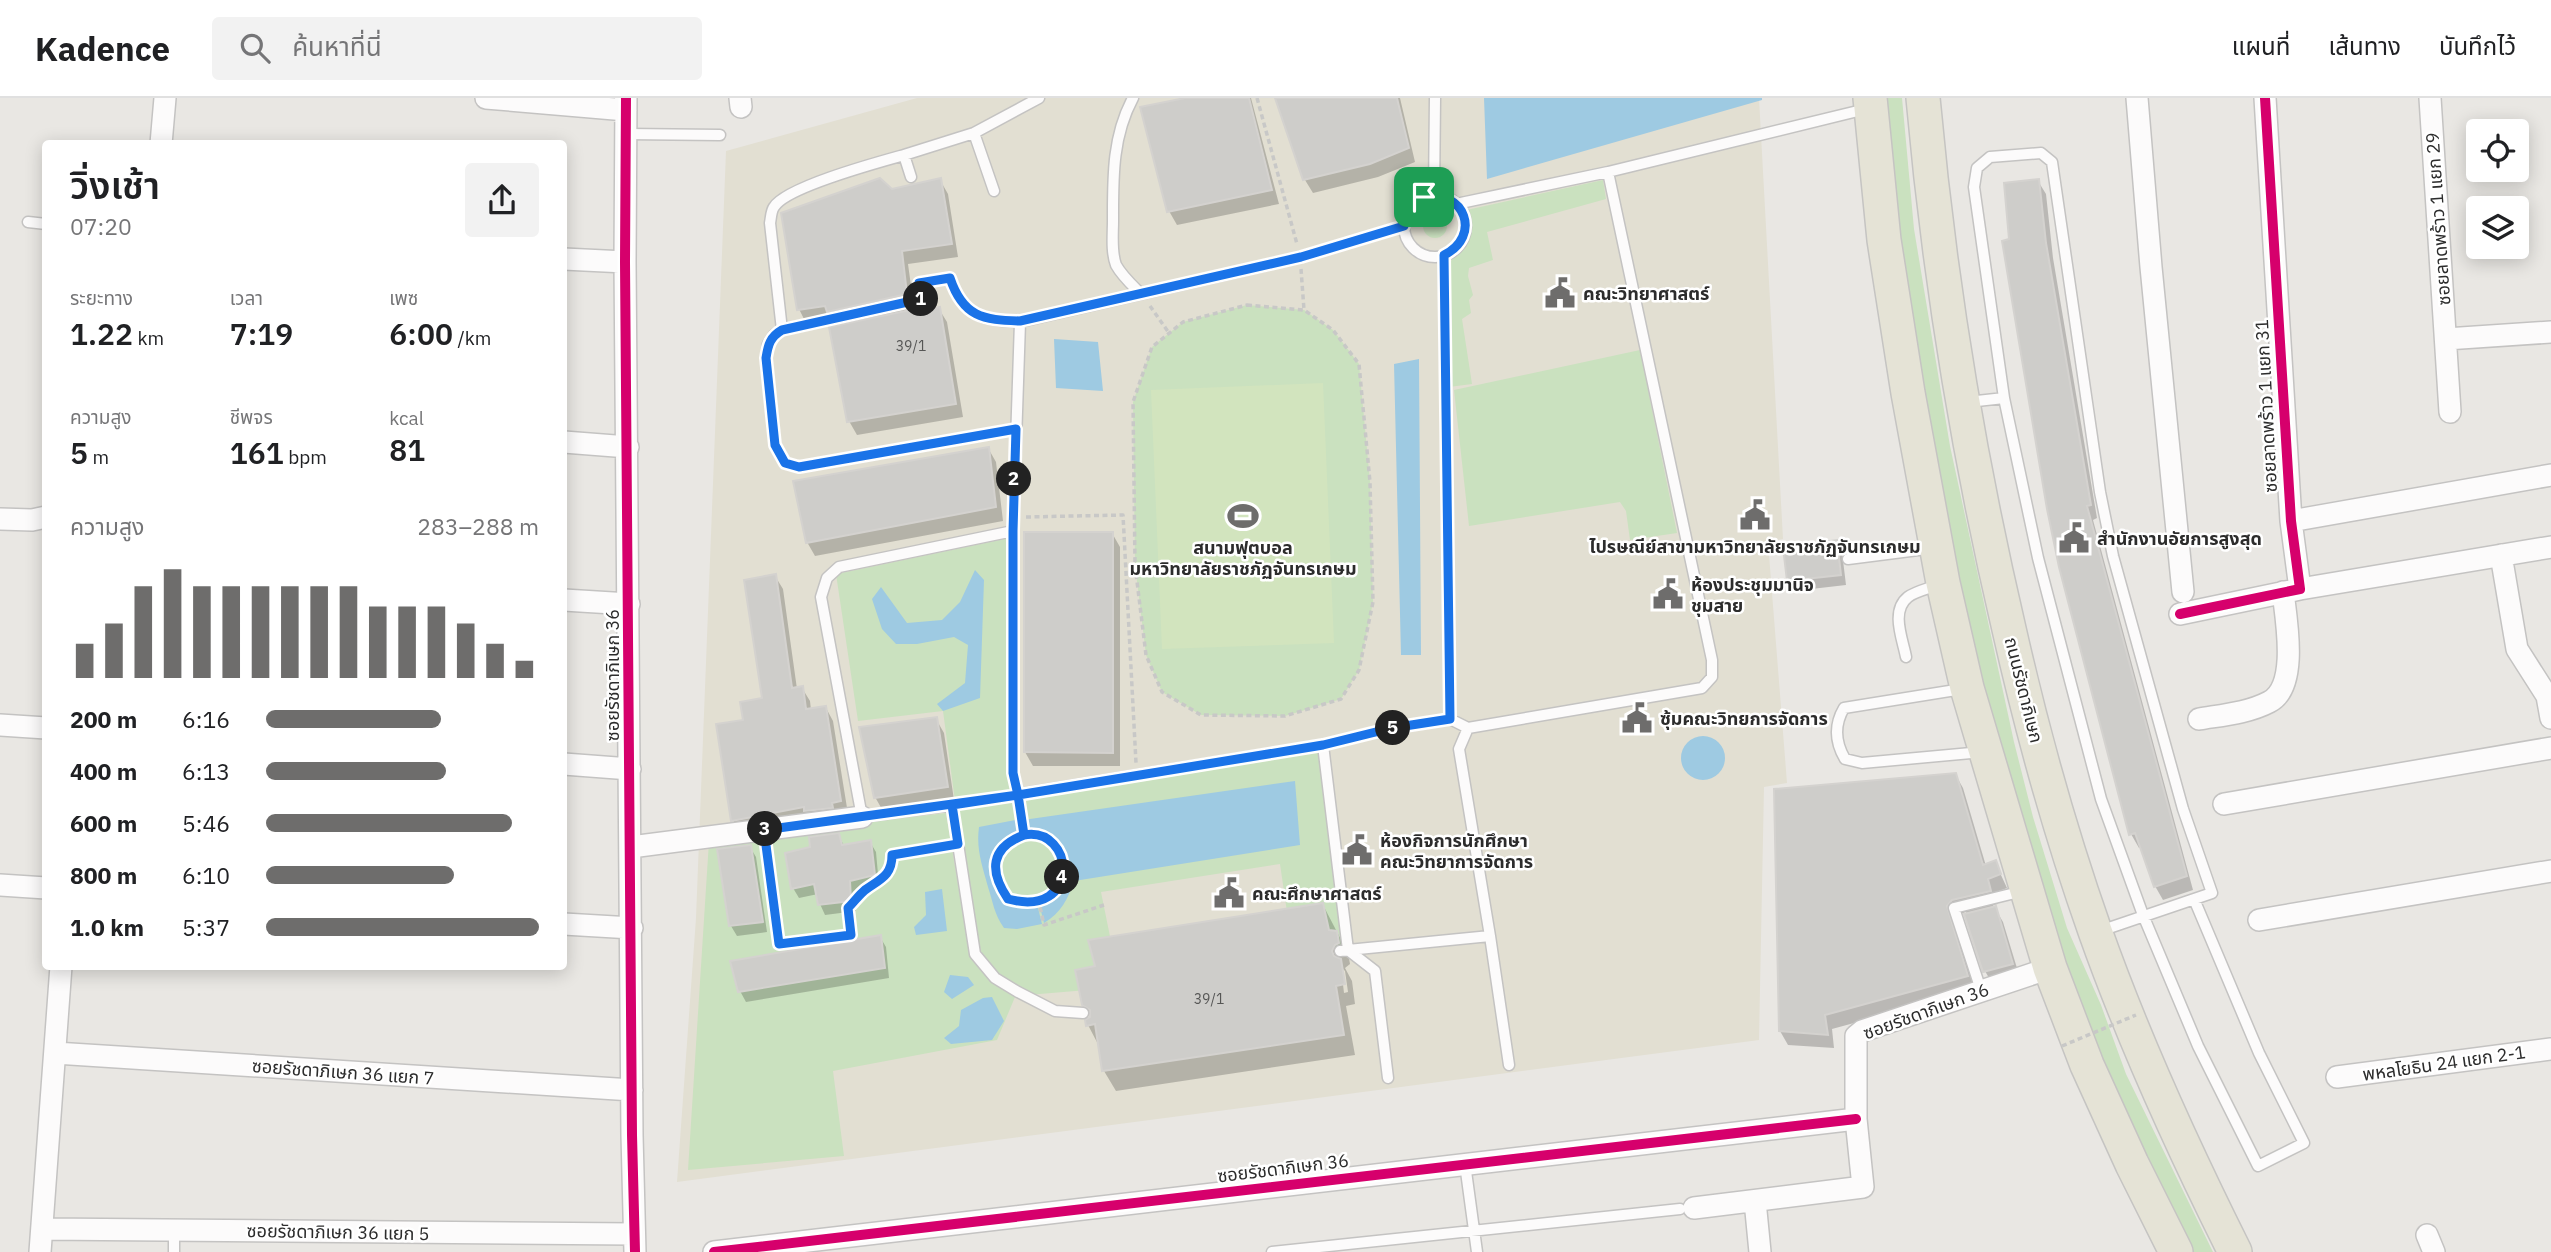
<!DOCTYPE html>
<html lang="th">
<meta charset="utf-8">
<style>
:root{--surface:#fff;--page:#f2f2f2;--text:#202124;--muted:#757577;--line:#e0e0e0;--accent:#6e6d6c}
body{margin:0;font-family:"IBM Plex Sans","Noto Sans Thai",sans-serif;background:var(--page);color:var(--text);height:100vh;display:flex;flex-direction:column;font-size:26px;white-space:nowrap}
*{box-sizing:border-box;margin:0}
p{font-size:23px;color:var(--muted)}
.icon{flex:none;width:38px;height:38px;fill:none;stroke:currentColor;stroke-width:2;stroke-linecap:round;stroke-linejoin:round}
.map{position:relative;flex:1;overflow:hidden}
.panel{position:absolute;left:42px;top:42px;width:525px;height:830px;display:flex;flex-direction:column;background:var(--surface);border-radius:7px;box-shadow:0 4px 18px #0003}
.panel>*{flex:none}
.controls{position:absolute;left:2466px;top:21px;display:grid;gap:14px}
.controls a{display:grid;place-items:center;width:63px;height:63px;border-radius:7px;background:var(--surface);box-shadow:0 4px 18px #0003;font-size:35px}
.pin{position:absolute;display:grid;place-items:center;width:60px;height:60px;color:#fff;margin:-30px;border-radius:14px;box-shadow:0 4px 10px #0006}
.km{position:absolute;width:35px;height:35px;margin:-18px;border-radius:50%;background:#222;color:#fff;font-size:19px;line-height:35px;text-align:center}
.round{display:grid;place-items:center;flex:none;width:74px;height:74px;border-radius:7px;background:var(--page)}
.headline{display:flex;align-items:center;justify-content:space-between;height:119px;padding:0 28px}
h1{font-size:38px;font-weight:600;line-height:52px}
.metrics{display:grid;grid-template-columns:repeat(3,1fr);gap:10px;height:119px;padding:7px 28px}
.metrics div{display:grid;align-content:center}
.metrics b{font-size:30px;font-weight:600}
.metrics small{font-size:19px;font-weight:400}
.metrics p{font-size:19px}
.chart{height:196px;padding:14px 28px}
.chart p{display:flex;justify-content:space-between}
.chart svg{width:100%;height:126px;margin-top:7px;stroke:var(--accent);stroke-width:6}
ul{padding:0 28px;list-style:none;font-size:23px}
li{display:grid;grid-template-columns:112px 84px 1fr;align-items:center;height:52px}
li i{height:18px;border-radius:9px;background:var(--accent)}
header{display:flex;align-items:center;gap:42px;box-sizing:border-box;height:98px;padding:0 35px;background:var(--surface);border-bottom:2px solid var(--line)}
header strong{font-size:33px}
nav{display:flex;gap:38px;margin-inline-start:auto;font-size:24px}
.search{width:490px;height:63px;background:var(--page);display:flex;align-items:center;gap:18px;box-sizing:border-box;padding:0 24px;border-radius:7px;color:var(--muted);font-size:26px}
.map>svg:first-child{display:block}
.education{fill:#e2dfd2}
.green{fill:#cae1bf}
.pitch{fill:#d2e4be}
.water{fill:#9ecae2}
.shadow{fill:#0003;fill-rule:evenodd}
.building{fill:#cecdca;stroke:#d4d2cf;stroke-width:2}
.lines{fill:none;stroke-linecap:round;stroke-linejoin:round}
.service-casing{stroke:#c4c3c2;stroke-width:13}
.minor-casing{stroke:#c4c3c2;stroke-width:24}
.primary-casing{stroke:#c5c4c2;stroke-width:36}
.path{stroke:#c8c8c7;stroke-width:3.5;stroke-dasharray:5 3.5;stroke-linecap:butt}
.service{stroke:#fcfbfb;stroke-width:10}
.minor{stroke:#fcfbfb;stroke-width:21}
.primary{stroke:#e5e3d6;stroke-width:33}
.path-bridge{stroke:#c8c8c7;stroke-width:3.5;stroke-dasharray:5 3.5;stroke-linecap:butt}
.cycleway-casing{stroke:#fff;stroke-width:15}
.cycleway{stroke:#d6006c;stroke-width:10}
.route-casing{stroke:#fff;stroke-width:14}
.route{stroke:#1a73e8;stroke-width:9}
.labels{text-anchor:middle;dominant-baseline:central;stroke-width:5;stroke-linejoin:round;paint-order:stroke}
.number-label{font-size:14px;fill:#565655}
.street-label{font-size:18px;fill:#2c2c2c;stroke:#fff}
.poi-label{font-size:18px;font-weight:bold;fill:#2c2c2c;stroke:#fff;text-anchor:start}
</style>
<header>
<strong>Kadence</strong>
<div class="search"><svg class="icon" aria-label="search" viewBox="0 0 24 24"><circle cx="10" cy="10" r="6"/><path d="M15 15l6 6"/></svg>ค้นหาที่นี่</div>
<nav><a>แผนที่</a><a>เส้นทาง</a><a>บันทึกไว้</a></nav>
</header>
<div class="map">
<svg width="2551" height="1154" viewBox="0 0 2551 1154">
<rect width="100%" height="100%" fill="#e9e7e3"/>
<path class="education" d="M917,0H1759L1783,441L1768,444L1787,685L1764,689L1759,942L677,1084L696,820L726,53Z"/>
<path class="green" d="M1882,0H1902L1914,131L1950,348L2014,644L2033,719L2067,830L2101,907L2126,976L2213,1154H2193L2128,1029L2038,795L1948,454L1914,262Z
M1603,82L1606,101L1487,134L1493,162L1469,170L1468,178L1473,197L1469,202L1471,215L1462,221L1472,286L1449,289V166L1467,139L1462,113Z
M1423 128a12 12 0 1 1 24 0a12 12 0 1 1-24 0Z
M1247,207L1304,212L1333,232L1359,266L1370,384L1373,504L1359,572L1341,601L1285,618L1201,617L1162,594L1146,557L1135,467L1133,304L1152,249L1183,224Z
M1640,252L1677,435L1630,442L1626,413L1620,404L1469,428L1454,292Z
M1009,440L1013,694L955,703L943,613L858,623L836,476Z
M1320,651L1343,848L1293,855L1280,766L1101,794L1117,873L1087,892L1028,897L996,876L978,852L956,711Z
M946,715L970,858L991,884L1015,899L997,942L833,973L844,1058L688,1072L709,743Z"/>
<path class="pitch" d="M1323,285L1334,545L1162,551L1151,292Z"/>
<path class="water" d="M1484,0H1762V2L1487,81Z
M1054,241L1098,244L1103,293L1056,290Z
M1419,261L1421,557H1401L1394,266Z
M975,472L984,482L980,600L943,613L937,606L965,585L968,547L954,539L917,546H896L882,531L872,501L881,489L907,525L942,522L960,504Z
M1681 660a22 22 0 1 1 44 0a22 22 0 1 1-44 0Z
M1295,683L1300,747L1074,783C1068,801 1061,815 1044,825L1039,805C1047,800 1056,794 1060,786C1074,762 1050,734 1025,736L1023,722Z
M1021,721L1024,737C989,749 988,774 1008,801L1025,806H1037L1042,826L1017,831L1004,830C994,816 993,804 988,789C982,767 976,751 979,729Z
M942,791L947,833L916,837L914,829L926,817L925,794Z
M950,877L968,879L974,887L952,901L944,894Z
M992,899L1004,923L992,942L951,946L944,940L959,928L961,912L983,900Z"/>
<path class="shadow" d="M1193,0H1251L1279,106L1177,127L1169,113Z
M1276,0H1400L1415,64L1378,79L1313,95L1305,82Z
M940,82L948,96L958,159L908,166L914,210L907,211L910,216L939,211L947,224L963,319L857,337L849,323L837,229L833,221L806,225L799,211L891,92Z
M2038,83L2046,96L2053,160L2097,420L2093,422L2193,792L2163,802L2155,788L2142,749L2139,750L2131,736L2011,142Z
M988,350L996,364L1003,423L815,458L807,444Z
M1025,435H1112L1120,449V668H1033L1025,654Z
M1836,444L1842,454L1846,487L1794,493L1789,483Z
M775,478L783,491L797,591L802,590L810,603L811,612L826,610L833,623L848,716L740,735L733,722L745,624L764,602Z
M936,621L944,635L954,702L883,713L875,699Z
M1955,676L1963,690L1986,768L1995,764L2007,790L1994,795L1998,806L1993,807L2003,824L2020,880L1993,887L1985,873L1966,814L1960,816L1953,822L1975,892L1832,931L1834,950L1788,947L1780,933Z
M838,737L845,749L870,744L876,754L879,787L855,793L856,813L825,817L820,806L818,796L799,800L793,790L812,751Z
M750,749L756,759L767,834L737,838L731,828Z
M1323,807L1348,855L1350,866L1345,870L1352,883L1355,906L1346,908L1355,957L1116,993L1104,973L1099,948L1088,927L1091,920L1083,906ZM1341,869L1345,873L1348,894L1344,895Z
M880,839L886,849L889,880L746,904L740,893Z"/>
<path class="building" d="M1185,0H1249L1272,92L1167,114L1140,9Z
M1275,0H1397L1409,50L1370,66L1303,82Z
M880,80L892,91L941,80L952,146L902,153L907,196L827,214L825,208L797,212L781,115Z
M2039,81L2046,145L2091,407L2087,408L2187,778L2154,789L2135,735L2129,737L2059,469L2047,411L2002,143L2009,141L2004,85Z
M940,209L956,306L847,324L829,229L910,212V214Z
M989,349L996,409L806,445L793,383Z
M1024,434H1113V655L1024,654Z
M1837,442L1841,477L1787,483L1783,449Z
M776,476L792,590L803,588L806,611L826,608L841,703L832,705L833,710L804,713V709L731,723L716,626L743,622L740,604L762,600L744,482Z
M937,619L948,689L874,700L859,629Z
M1956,675L1983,767L1996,762L2001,776L1988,781L1991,793L1952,802L1947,808L1968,878L1825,917L1828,937L1779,933L1774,691Z
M839,735L842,747L871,742L875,777L850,783L851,803L818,807L814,786L791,791L785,755L810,749L809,739Z
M751,747L763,824L729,828L717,751Z
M1323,805L1329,832L1337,833L1339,845L1335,847L1332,853L1334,858L1341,861L1345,886L1336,888L1344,937L1102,973L1095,926L1086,928L1085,922L1090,919V912L1082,907L1075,872L1095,868L1088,842Z
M1996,808L2013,866L1983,874L1964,816Z
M881,837L885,870L738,894L730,863Z"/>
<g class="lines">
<g class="service-casing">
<path id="service" d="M1133,0C1112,39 1113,80 1113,123C1113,136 1111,154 1116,167C1122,178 1132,187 1141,196
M626,36L720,37
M904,57C879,64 786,89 774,109C771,113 771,120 770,125L782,232L921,201L919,185L950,180C963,219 983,222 1020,224L1301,159L1404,128
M911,79L904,57L974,35
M994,93L974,35L1039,0
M1434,97L1435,0
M1404 128a31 31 0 1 1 62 0a31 31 0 1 1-62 0Z
M1456,106L1608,74L1866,11
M28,124L46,126
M1444,157L1450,621
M782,232L774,237L768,246L766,260L775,347L785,365L799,369L1016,331
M2004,300L2038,460L2101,701L2143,817L2198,948L2258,1068L2304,1045L2259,955L2194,801
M1968,304L2004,300L1974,89L1977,70L1990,59L2041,55L2052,64L2100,394L2113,458L2183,711L2212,795L2100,833
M1013,433L839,469L827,480L821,499L862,719L952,707L1323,647L1392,630L1450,621L1468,630L1459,651L1490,838L1348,852
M1848,461L1934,450
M1906,559C1903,542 1890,513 1908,499C1916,493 1931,490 1940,486
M1962,591L1844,610C1834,627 1835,644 1845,661L1862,665L1982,654
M1468,630L1702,590L1712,579V562L1608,74
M1323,647L1348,852L1340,853
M1018,697L1013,675V433L1020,224
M952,707L975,856L995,880L1018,894L1055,913L1083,915
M1490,838L1509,967
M1348,852L1375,873L1388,980
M1981,892L1954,810L2023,793
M1465,1066L1477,1154
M174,1154V1133
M1272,1154L1680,1111"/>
</g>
<g class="minor-casing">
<path id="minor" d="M486,0L626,12
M626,0L625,164L632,1037L635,1154
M740,0L741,9
M2137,0L2151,169L2183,494
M2430,0L2450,314
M161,46L165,0
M564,161L625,164
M2446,241L2551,234
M564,344L628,349
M0,421L32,422L46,419
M2291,423L2551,377
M2501,457L2517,551L2547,598L2551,620
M2300,491L2551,449
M564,502L629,506
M2180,516L2300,491L2291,423L2265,0
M2199,621C2223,617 2248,615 2269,604C2299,589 2286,521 2283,494
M0,627L46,630
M564,666L630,671
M2224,706L2551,650
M631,749L862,719
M0,787L46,790
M2259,822L2551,773
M564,826L632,830
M55,955L632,992
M2337,979L2551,951
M1755,1103L1760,1154
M1694,1110L1863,1089L1856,1021V938L1862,933L2050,870
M42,1131L634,1136
M2427,1137L2434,1154
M40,1154L61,868
M714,1154L1856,1021"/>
</g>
<g class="primary-casing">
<path id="primary" d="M1870,0L1884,142L1908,295L1943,485L1967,590L2050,870L2087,967L2132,1066L2176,1154
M1923,0C1939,179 1968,356 2009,531C2032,633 2060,734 2095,833C2134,943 2183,1050 2235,1154"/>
</g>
<path class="path" d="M1257,0L1297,146
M1301,171L1304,212
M1247,207L1304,212L1333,232L1359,266L1370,384L1373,504L1359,572L1341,601L1285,618L1201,617L1162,594L1146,557L1135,467L1133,304L1152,249L1183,224Z
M1150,208L1169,235
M1026,419L1123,417L1136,665
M1020,709L1024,737C1050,733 1073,762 1060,786C1055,794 1047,800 1039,804L1044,827L1104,807
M1024,737C990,749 989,773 1008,801L1024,806L1038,804
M767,751L779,846L851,837L848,810C854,804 859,797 865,792C880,781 892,778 892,757L945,749"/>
<use href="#service" class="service"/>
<use href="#minor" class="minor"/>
<use href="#primary" class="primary"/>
<path class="path-bridge" d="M2062,948L2136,917"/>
<g class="cycleway-casing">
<path id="cycleway" d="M626,0L625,164L632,1037L635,1154
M2180,516L2300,491L2291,423L2265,0
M714,1154L1856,1021"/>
</g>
<use href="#cycleway" class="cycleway"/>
</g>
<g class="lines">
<g class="route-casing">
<path id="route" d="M1424,99L1409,110L1404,128L1301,159L1020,223C983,222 963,219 950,180L919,185L921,201L782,232C770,239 768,247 766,260L775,347L785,365L799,369L1016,331L1013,433V675L1018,697L764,732L779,846L851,837L848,810C854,804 859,797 865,792C880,781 892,778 892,757L958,746L952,707L1018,697L1024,737C1075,728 1082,821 1008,801C989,773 990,750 1024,737L1018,697L1323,647L1392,630L1450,621L1444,157C1482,138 1465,91 1424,99"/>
</g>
<use href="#route" class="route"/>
</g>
<defs>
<g id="civic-bare" transform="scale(2.415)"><path d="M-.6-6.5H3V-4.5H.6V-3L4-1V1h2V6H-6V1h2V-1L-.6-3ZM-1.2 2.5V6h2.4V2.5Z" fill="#6e6d6c" stroke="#fff" stroke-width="2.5" paint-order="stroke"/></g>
<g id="stadium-bare" transform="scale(2.415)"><path d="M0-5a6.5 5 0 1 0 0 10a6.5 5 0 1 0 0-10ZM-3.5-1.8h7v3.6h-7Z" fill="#6e6d6c" stroke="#fff" stroke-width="2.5" paint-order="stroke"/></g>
</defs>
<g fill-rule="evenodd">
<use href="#civic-bare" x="1560" y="195"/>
<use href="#civic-bare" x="1755" y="417"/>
<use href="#stadium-bare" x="1243" y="418"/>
<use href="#civic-bare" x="2074" y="440"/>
<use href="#civic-bare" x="1668" y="496"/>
<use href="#civic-bare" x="1637" y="620"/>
<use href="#civic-bare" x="1357" y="752"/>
<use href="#civic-bare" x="1229" y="795"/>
</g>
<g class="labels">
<g class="number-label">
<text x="911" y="248">39/1</text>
<text x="1209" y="901">39/1</text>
</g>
<g class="street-label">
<text transform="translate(2438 121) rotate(-94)">ซอยลาดพร้าว 1 แยก 29</text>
<text transform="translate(2266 308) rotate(-93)">ซอยลาดพร้าว 1 แยก 31</text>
<text transform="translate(612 577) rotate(-90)">ซอยรัชดาภิเษก 36</text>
<text transform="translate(2024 592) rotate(76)">ถนนรัชดาภิเษก</text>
<text transform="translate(1926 913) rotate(-20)">ซอยรัชดาภิเษก 36</text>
<text transform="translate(2444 965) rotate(-8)">พหลโยธิน 24 แยก 2-1</text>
<text transform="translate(343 974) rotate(4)">ซอยรัชดาภิเษก 36 แยก 7</text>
<text transform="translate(1283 1070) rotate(-7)">ซอยรัชดาภิเษก 36</text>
<text transform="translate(338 1134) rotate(1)">ซอยรัชดาภิเษก 36 แยก 5</text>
</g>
<g class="poi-label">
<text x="1583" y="195">คณะวิทยาศาสตร์</text>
<text x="2097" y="440">สำนักงานอัยการสูงสุด</text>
<text x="1755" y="448" text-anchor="middle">ไปรษณีย์สาขามหาวิทยาลัยราชภัฏจันทรเกษม</text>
<text x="1243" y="449" text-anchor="middle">สนามฟุตบอล<tspan x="1243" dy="21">มหาวิทยาลัยราชภัฏจันทรเกษม</tspan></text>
<text x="1691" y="486">ห้องประชุมมานิจ<tspan x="1691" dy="21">ชุมสาย</tspan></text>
<text x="1660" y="620">ซุ้มคณะวิทยการจัดการ</text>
<text x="1380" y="742">ห้องกิจการนักศึกษา<tspan x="1380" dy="21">คณะวิทยาการจัดการ</tspan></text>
<text x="1252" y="795">คณะศึกษาศาสตร์</text>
</g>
</g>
</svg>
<div class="controls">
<a><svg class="icon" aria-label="locate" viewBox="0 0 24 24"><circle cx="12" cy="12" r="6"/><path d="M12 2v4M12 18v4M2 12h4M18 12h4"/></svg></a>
<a><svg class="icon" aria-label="layers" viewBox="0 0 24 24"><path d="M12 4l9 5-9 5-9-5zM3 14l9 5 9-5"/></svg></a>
</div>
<div class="pin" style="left:1424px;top:99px;background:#1e9e55"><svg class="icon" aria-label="arrive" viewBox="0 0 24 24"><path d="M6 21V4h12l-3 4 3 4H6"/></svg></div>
<b class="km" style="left:921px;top:201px">1</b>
<b class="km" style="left:1014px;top:381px">2</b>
<b class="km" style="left:765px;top:731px">3</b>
<b class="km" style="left:1062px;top:779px">4</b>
<b class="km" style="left:1393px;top:630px">5</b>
<section class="panel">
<div class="headline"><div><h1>วิ่งเช้า</h1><p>07:20</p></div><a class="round"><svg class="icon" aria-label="share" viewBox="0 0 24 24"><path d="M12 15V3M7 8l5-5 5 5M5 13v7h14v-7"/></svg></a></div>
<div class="metrics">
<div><p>ระยะทาง</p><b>1.22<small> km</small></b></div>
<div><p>เวลา</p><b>7:19</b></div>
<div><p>เพซ</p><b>6:00<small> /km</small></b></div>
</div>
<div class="metrics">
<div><p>ความสูง</p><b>5<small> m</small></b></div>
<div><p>ชีพจร</p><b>161<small> bpm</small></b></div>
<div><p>kcal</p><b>81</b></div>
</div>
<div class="chart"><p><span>ความสูง</span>283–288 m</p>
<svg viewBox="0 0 160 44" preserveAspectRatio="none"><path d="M5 44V32M15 44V25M25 44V12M35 44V6M45 44V12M55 44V12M65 44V12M75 44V12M85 44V12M95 44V12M105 44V19M115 44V19M125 44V19M135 44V25M145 44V32M155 44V38"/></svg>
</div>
<ul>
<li><b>200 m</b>6:16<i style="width:64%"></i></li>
<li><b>400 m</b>6:13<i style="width:66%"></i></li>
<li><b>600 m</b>5:46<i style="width:90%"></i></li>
<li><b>800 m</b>6:10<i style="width:69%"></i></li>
<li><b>1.0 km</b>5:37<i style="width:100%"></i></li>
</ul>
</section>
</div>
